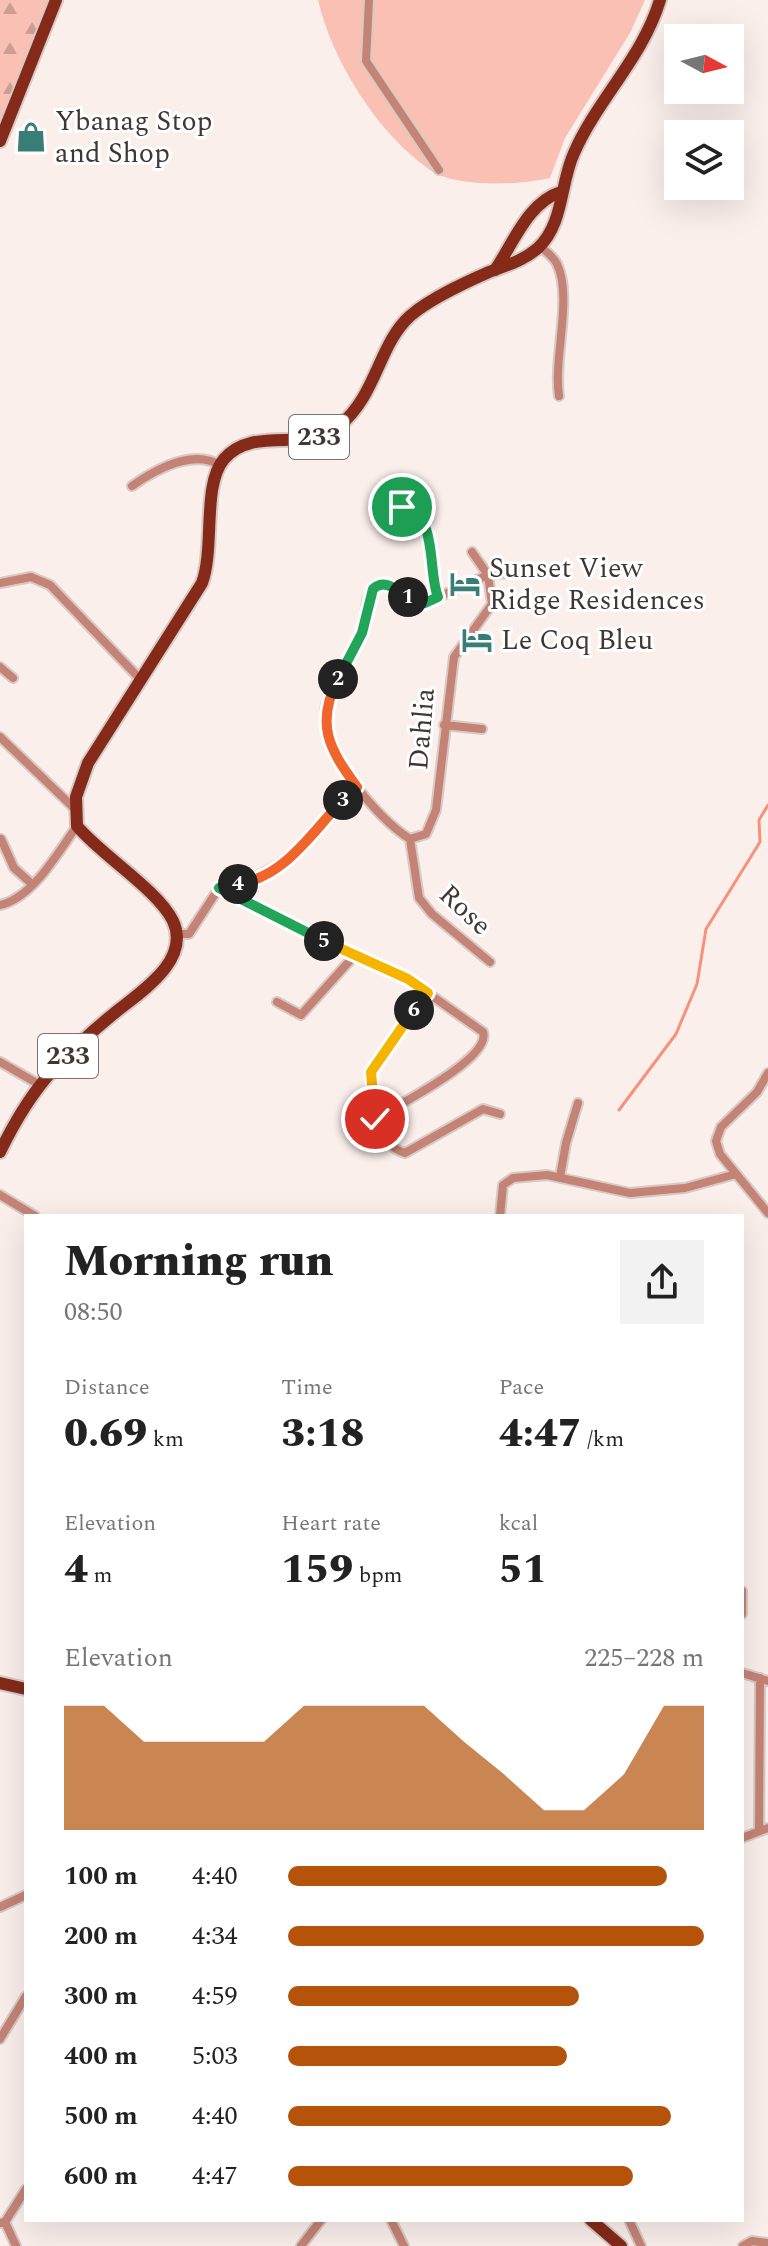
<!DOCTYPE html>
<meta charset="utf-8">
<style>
:root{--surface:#fff;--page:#f2f2f2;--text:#222;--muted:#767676;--accent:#b45309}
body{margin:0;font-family:Spectral,serif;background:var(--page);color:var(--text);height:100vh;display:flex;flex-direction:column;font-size:30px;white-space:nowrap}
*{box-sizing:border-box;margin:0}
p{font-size:26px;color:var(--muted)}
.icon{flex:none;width:44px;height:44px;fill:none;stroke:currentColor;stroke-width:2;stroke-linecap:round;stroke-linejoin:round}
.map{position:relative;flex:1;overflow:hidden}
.side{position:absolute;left:24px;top:1214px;width:720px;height:1008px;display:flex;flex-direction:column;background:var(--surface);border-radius:0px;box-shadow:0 8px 32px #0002}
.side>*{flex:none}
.needle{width:52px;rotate:97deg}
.tools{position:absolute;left:664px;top:24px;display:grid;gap:16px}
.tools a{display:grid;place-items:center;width:80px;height:80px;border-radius:0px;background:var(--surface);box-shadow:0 8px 32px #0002;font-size:40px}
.pin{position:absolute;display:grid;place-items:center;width:68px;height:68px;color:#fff;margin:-34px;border:4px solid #fff;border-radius:50%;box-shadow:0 2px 8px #0007}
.km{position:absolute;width:40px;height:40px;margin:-20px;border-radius:50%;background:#222;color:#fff;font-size:22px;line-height:40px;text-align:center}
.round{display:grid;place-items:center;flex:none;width:84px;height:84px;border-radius:0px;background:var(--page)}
.summary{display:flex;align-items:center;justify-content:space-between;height:136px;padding:0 40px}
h1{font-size:44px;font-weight:800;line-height:60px}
.metrics{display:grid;grid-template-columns:repeat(3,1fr);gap:12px;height:136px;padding:8px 40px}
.metrics div{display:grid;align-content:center}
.metrics b{font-size:40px;font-weight:800}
.metrics small{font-size:22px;font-weight:400}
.metrics p{font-size:22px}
.chart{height:224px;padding:16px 40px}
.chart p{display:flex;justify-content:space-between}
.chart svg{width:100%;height:144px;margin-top:8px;fill:var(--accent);opacity:.7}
ul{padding:0 40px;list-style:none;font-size:26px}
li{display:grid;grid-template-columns:128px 96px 1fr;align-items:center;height:60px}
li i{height:20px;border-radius:10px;background:var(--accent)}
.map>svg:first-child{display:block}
.grass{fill:#fac0b3}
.forest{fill:url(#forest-firs)}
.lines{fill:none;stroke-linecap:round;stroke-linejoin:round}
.stream{stroke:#f7917b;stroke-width:3}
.minor-casing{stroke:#d6cac7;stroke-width:12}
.primary-casing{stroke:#d6cac7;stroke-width:16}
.minor{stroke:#c58375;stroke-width:8}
.primary{stroke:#852a18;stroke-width:12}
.split-1-casing{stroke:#fff;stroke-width:16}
.split-2-casing{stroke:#fff;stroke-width:16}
.split-3-casing{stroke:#fff;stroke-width:16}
.split-4-casing{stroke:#fff;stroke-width:16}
.split-5-casing{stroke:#fff;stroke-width:16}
.split-6-casing{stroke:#fff;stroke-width:16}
.split-7-casing{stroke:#fff;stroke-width:16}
.split-1{stroke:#22a559;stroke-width:10}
.split-2{stroke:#22a559;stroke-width:10}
.split-3{stroke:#f0652b;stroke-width:10}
.split-4{stroke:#f0652b;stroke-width:10}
.split-5{stroke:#22a559;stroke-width:10}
.split-6{stroke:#f5b400;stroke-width:10}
.split-7{stroke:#f5b400;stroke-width:10}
.labels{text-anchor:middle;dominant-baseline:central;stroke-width:6;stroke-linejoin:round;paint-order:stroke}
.shield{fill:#fff;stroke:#7b7271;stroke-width:2}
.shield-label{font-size:26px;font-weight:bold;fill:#423634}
.poi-label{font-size:28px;fill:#423634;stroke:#fff;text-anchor:start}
.street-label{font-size:28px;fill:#423634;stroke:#fff}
</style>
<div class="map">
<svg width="768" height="2246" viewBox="0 0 768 2246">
<defs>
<pattern id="forest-firs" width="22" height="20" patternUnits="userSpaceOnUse" patternTransform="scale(2)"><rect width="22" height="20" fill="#fac0b3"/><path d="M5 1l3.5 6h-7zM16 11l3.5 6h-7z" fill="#cc9d92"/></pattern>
</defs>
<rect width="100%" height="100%" fill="#fbefec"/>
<path class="grass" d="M318,0H645L630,33L565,138L550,178C520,185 456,188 430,170C378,134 332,61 318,0Z"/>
<path class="forest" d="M0,0H51L0,134Z"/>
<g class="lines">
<path class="stream" d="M619,1110L676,1034L697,984L706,929L760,842L759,820L768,805"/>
<g class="minor-casing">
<path id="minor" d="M369,0L366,61L439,170
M540,246C546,252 553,256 557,264C573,297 553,359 559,396
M132,486C156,469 193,449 220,465
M386,527L402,507C439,515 427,570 438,597
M472,552L488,575L492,604L454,657L436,810L426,834L410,839C377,819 316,746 326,705C332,679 353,658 362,634C366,620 363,589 380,585C394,581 410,601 425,603L488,575L526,571
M0,583L31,577L50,585L141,680
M0,667L13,678
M444,725L482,729
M0,737L75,809
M1,839L14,868L32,884
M410,839L419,898L432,914L490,962
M219,888L408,979L483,1032C492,1058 398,1105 375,1119
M0,905C33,898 58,852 77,826
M177,934H189L219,888C287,876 310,833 357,787
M428,993L371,1072C368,1096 377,1146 405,1153L483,1109L500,1114
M277,1002L301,1015L354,956
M0,1062L40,1085
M768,1073L757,1092L721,1127L716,1141L720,1154L768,1213
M560,1177L566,1143L578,1103
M0,1195L35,1216
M500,1216L503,1185L513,1178L547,1175L630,1193L685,1188L736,1174
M742,1591V1614
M742,1673L768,1681
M759,1830L760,1678
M742,1838L768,1828
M0,1907L26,1895
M0,2039L26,1996
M391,2220L404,2246
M629,2220L641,2246
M5,2222L26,2189
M1,2223L5,2222L16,2246
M301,2246L321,2220
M743,2246L752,2241L768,2243"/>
</g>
<g class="primary-casing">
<path id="primary" d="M0,141L56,0
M495,270C513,244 528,202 561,192
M0,1152C14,1123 31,1094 53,1070C71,1051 91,1032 111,1016C137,994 192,962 173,921C158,890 101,855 77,826L76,797L88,763L202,583C215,547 202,485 224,459C253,425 305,453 338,427C377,396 378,345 410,316C431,298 464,283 489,272C507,265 523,261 538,248C564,224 560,183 574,153C597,100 643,57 660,0
M0,1683L26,1689
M591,2220L621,2246"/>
</g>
<use href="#minor" class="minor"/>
<use href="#primary" class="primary"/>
</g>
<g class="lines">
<g class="split-1-casing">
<path id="split-1" d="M402,507C439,514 427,570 438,597L425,603L408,597"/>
</g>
<g class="split-2-casing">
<path id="split-2" d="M338,679L362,633L373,589C385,578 396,590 408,597"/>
</g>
<g class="split-3-casing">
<path id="split-3" d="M338,679C315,724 329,749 357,787L343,800"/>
</g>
<g class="split-4-casing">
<path id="split-4" d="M238,884C285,877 312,832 343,800"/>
</g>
<g class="split-5-casing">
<path id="split-5" d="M238,884L219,888L324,941"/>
</g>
<g class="split-6-casing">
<path id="split-6" d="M324,941L408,979L428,993L414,1010"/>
</g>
<g class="split-7-casing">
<path id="split-7" d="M375,1119L371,1072L414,1010"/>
</g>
<use href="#split-1" class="split-1"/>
<use href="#split-2" class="split-2"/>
<use href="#split-3" class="split-3"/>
<use href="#split-4" class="split-4"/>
<use href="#split-5" class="split-5"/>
<use href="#split-6" class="split-6"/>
<use href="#split-7" class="split-7"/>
</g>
<defs>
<g id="shop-bare" transform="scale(2.4)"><path d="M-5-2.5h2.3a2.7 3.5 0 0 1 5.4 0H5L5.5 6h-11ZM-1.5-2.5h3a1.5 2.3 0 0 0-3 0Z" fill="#397e75" stroke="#fff" stroke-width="2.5" paint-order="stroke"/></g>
<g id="hotel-bare" transform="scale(2.4)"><path d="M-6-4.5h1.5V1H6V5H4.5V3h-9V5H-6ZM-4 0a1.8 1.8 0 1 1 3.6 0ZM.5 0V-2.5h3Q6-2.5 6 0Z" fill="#397e75" stroke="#fff" stroke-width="2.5" paint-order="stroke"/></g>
</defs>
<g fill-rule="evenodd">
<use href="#shop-bare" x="31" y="137"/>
<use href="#hotel-bare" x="465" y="584"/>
<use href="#hotel-bare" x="477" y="640"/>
</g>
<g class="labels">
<g class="shield">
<rect x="289" y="415" width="60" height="44" rx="6"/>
<rect x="38" y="1034" width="60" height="44" rx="6"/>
</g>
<g class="shield-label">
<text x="319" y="437">233</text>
<text x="68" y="1056">233</text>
</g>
<g class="poi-label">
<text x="55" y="121">Ybanag Stop<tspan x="55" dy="32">and Shop</tspan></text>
<text x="489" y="568">Sunset View<tspan x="489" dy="32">Ridge Residences</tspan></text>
<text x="501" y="640">Le Coq Bleu</text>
</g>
<g class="street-label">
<text transform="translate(422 729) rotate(-85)">Dahlia</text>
<text transform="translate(465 910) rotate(43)">Rose</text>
</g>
</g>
</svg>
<div class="tools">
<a><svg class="needle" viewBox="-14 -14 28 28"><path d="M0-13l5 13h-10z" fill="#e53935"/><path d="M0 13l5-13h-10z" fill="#767676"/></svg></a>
<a><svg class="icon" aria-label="layers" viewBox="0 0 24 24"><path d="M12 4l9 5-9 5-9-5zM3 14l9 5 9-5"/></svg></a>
</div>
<div class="pin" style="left:402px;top:507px;background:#1e9e55"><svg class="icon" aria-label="arrive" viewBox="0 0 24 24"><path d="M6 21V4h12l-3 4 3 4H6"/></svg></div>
<div class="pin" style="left:375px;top:1119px;background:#d93025"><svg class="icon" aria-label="check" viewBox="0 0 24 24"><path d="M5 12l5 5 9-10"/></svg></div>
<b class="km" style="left:408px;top:597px">1</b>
<b class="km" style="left:338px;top:679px">2</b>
<b class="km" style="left:343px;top:800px">3</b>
<b class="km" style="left:238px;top:884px">4</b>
<b class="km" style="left:324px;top:941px">5</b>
<b class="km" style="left:414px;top:1010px">6</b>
<section class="side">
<div class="summary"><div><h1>Morning run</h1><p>08:50</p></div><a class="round"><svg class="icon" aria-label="share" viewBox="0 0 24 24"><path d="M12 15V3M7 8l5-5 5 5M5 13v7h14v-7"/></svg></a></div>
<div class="metrics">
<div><p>Distance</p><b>0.69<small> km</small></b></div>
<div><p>Time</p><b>3:18</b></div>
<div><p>Pace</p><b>4:47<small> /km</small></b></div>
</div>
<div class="metrics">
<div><p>Elevation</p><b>4<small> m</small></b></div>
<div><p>Heart rate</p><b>159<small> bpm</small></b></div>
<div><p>kcal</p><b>51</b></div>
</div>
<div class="chart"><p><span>Elevation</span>225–228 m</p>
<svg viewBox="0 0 160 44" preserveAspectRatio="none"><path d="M0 44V6L10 6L20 17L30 17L40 17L50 17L60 6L70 6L80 6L90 6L100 17L110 27L120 38L130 38L140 27L150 6L160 6V44z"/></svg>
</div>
<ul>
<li><b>100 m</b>4:40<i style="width:91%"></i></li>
<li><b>200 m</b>4:34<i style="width:100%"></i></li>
<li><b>300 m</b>4:59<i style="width:70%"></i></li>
<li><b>400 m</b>5:03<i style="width:67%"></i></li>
<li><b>500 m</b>4:40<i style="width:92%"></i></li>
<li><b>600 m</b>4:47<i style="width:83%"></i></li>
</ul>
</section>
</div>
